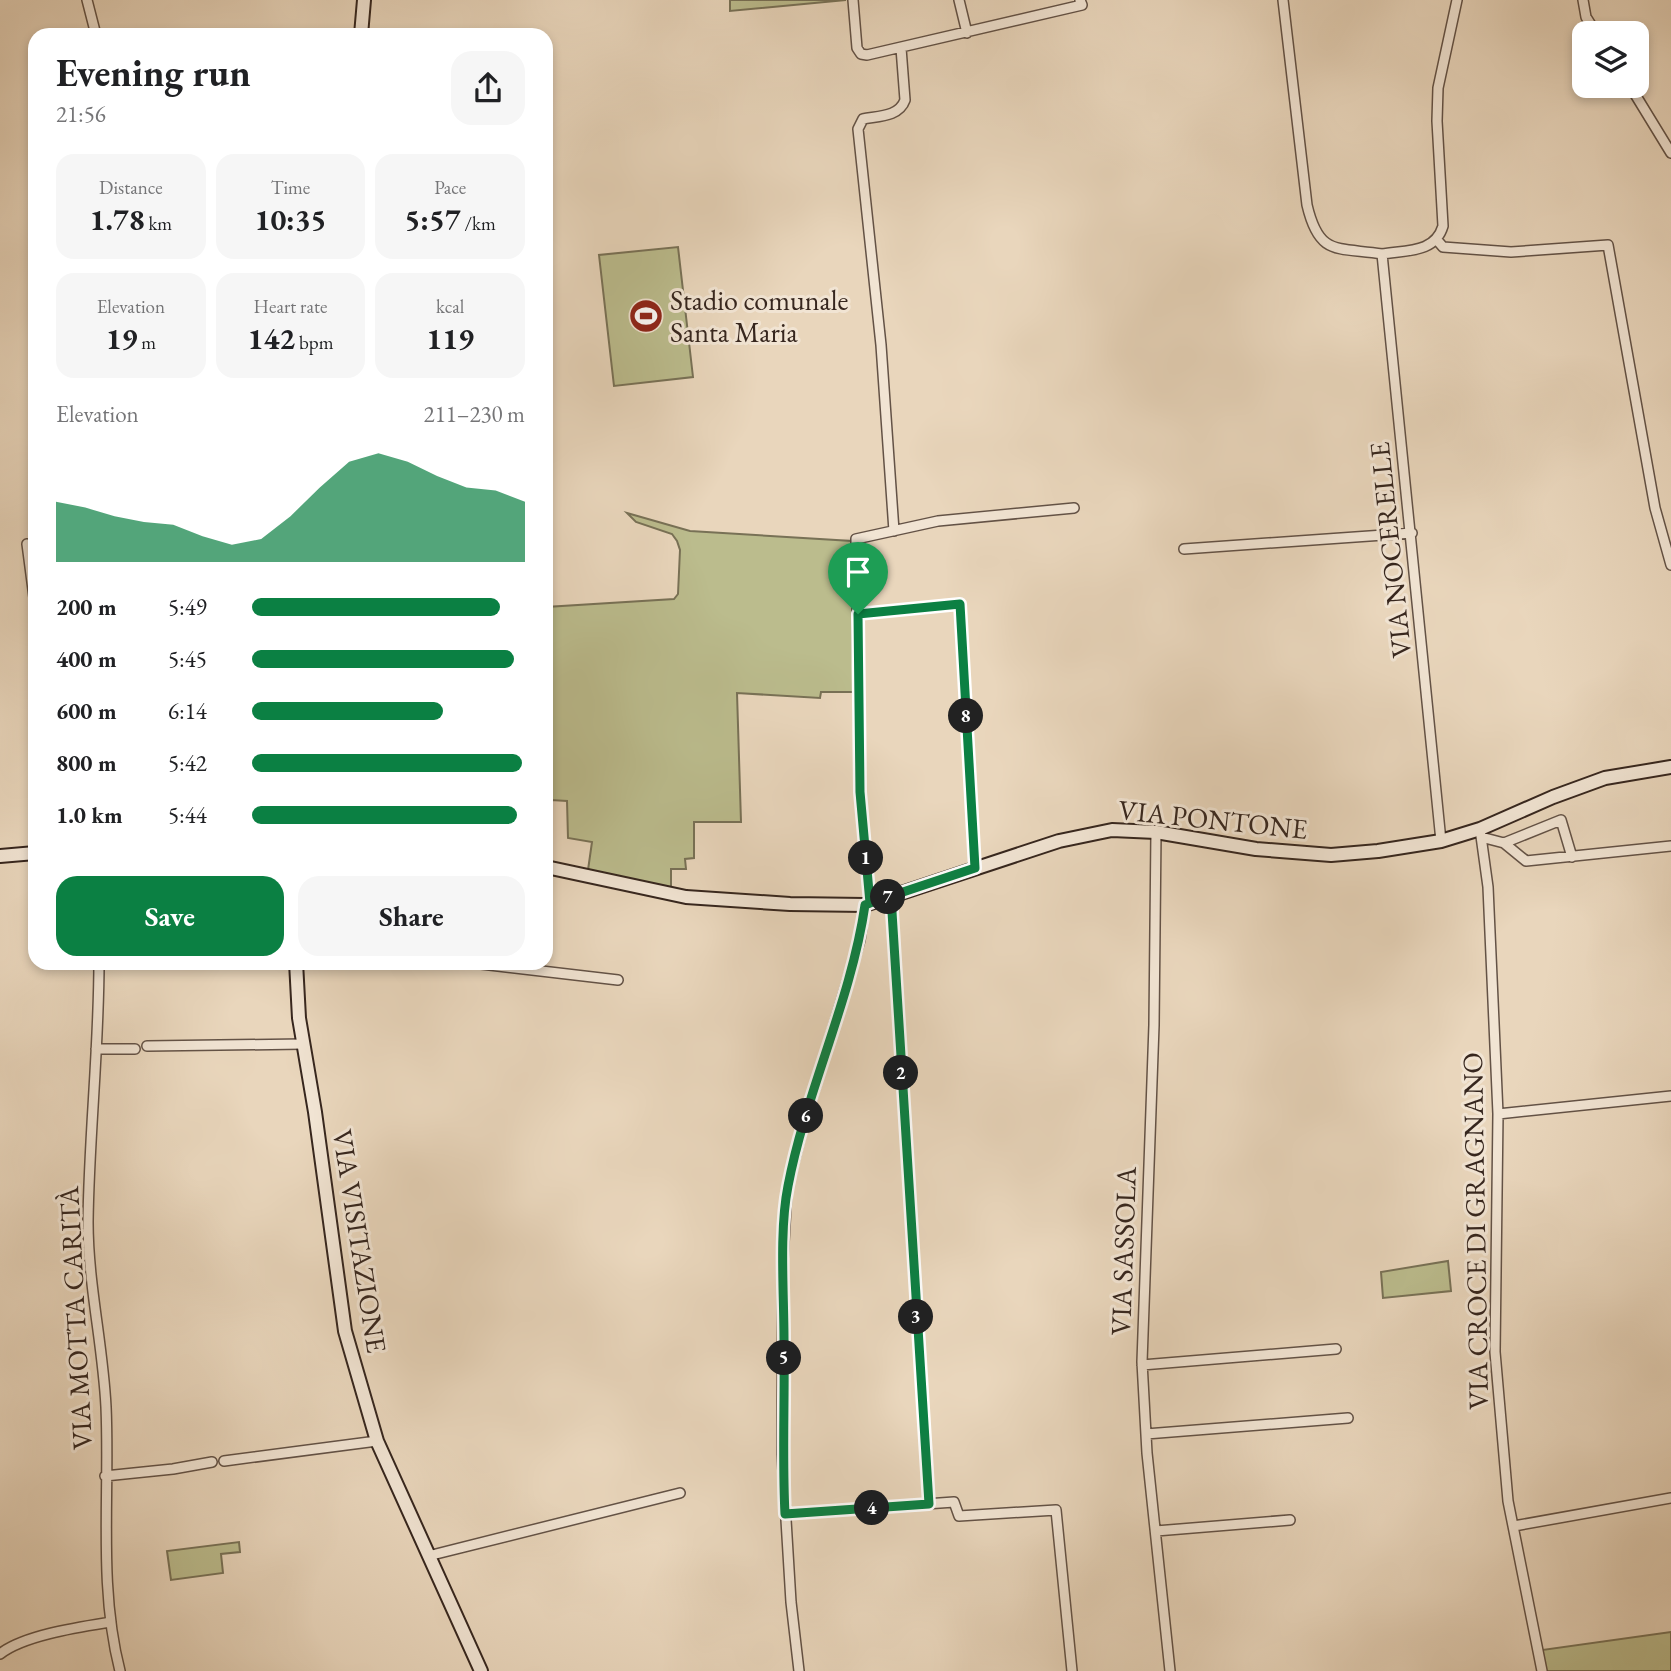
<!DOCTYPE html>
<meta charset="utf-8">
<style>
:root{--surface:#fff;--page:#f6f6f6;--text:#202124;--muted:#757577;--accent:#0b8043}
body{margin:0;font-family:"EB Garamond",serif;background:var(--page);color:var(--text);height:100vh;display:flex;flex-direction:column;font-size:26px;white-space:nowrap}
*{box-sizing:border-box;margin:0}
p{font-size:23px;color:var(--muted)}
.icon{flex:none;width:38px;height:38px;fill:none;stroke:currentColor;stroke-width:2;stroke-linecap:round;stroke-linejoin:round}
.map{position:relative;flex:1;overflow:hidden}
.drawer{position:absolute;left:28px;top:28px;width:525px;height:942px;display:flex;flex-direction:column;background:var(--surface);border-radius:21px;box-shadow:0 4px 10px #0003}
.drawer>*{flex:none}
.fabs{position:absolute;left:1572px;top:21px;display:grid;gap:14px}
.fabs a{display:grid;place-items:center;width:77px;height:77px;border-radius:14px;background:var(--surface);box-shadow:0 4px 10px #0003;font-size:35px}
.pin{position:absolute;display:grid;place-items:center;width:60px;height:60px;color:#fff;margin:-72px -30px;border-radius:50% 50% 50% 0;rotate:-45deg;box-shadow:0 0 7px #0007}
.pin .icon{rotate:45deg}
.km{position:absolute;width:35px;height:35px;margin:-18px;border-radius:50%;background:#222;color:#fff;font-size:19px;line-height:35px;text-align:center}
.round{display:grid;place-items:center;flex:none;width:74px;height:74px;border-radius:21px;background:var(--page)}
.overview{display:flex;align-items:center;justify-content:space-between;height:119px;padding:0 28px}
h1{font-size:38px;font-weight:700;line-height:52px}
.metrics{display:grid;grid-template-columns:repeat(3,1fr);gap:10px;height:119px;padding:7px 28px}
.metrics div{display:grid;align-content:center;border-radius:18px;background:var(--page);text-align:center}
.metrics b{font-size:30px;font-weight:700}
.metrics small{font-size:19px;font-weight:400}
.metrics p{font-size:19px}
.chart{height:196px;padding:14px 28px}
.chart p{display:flex;justify-content:space-between}
.chart svg{width:100%;height:126px;margin-top:7px;fill:var(--accent);opacity:.7}
.cta{display:flex;gap:14px;margin-top:auto;padding:14px 28px}
.cta a{flex:1;height:80px;border-radius:21px;background:var(--accent);color:#fff;font-size:28px;font-weight:700;line-height:80px;text-align:center}
.cta a+a{background:var(--page);color:var(--text)}
ul{padding:0 28px;list-style:none;font-size:23px}
li{display:grid;grid-template-columns:112px 84px 1fr;align-items:center;height:52px}
li i{height:18px;border-radius:9px;background:var(--accent)}
.map>svg:first-child{display:block}
.green{fill:#bbbc8d;stroke:#787156;stroke-width:2}
.lines{fill:none;stroke-linecap:round;stroke-linejoin:round}
.street-casing{stroke:#635246;stroke-width:12}
.secondary-casing{stroke:#36261e;stroke-width:16}
.street{stroke:#f1e4d3;stroke-width:9}
.secondary{stroke:#f1e4d3;stroke-width:12}
.route-casing{stroke:#fff;stroke-width:14}
.route{stroke:#0b8043;stroke-width:9}
.labels{text-anchor:middle;dominant-baseline:central;stroke-width:6;stroke-linejoin:round;paint-order:stroke}
.poi-label{font-size:28px;fill:#36261e;stroke:#f1e4d3;text-anchor:start}
.street-label{font-size:28px;fill:#36261e;stroke:#f1e4d3}
</style>
<div class="map">
<svg width="1671" height="1671" viewBox="0 0 1671 1671">
<rect width="100%" height="100%" fill="#e9d6bc"/>
<filter id="stains"><feTurbulence type="fractalNoise" baseFrequency=".00286" numOctaves="4"/><feColorMatrix values="0 0 0 0 .2 0 0 0 0 .09 0 0 0 0 .02 0 0 0 .5 -.17"/></filter>
<radialGradient id="worn" r=".72"><stop offset=".6" stop-color="#630" stop-opacity="0"/><stop offset="1" stop-color="#630" stop-opacity=".3"/></radialGradient>
<path class="green" d="M730,0H846L730,11Z
M678,247L693,377L614,386L599,255Z
M627,513L690,531L852,541L857,692H821L820,698L737,693L741,822H694V858L685,859L686,869H671V888L588,870L592,842L568,838L567,801L551,800V804H546V607L674,599L678,594L680,550L677,541L672,534L636,522Z
M1448,1261L1451,1291L1383,1298L1381,1272Z
M239,1542L240,1552L221,1554L223,1573L171,1580L167,1551Z
M1671,1632V1671H1546L1542,1650Z"/>
<g class="lines">
<g class="street-casing">
<path id="street" d="M87,0L96,35
M853,0L857,48L861,54L867,55L1082,5L1080,0
M959,0L967,33
M1283,0L1307,205C1319,256 1336,247 1382,254L1441,841
M1583,0L1586,17L1596,33
M1630,86L1671,153
M1437,240L1443,247L1511,252L1608,245L1655,508L1671,565
M1382,254C1407,250 1435,253 1443,226L1437,121L1438,88L1457,0
M894,531L881,345L858,129L863,119C878,116 899,117 905,100L901,48
M27,544L35,605
M1184,549L1412,533
M857,614L960,604L975,868
M1480,829L1488,887L1498,1114L1495,1352L1508,1501L1542,1671
M1156,832L1154,1025L1142,1362L1147,1453L1170,1671
M1481,837L1504,843L1526,861L1671,846
M1504,843L1561,820L1572,857
M891,896L929,1504
M870,903L860,792L856,539L938,521L1074,508
M99,962C99,1049 89,1136 88,1222C88,1284 103,1345 106,1407C110,1494 98,1586 120,1671
M464,962L618,980
M147,1046L303,1044
M96,1049H135
M1498,1114L1671,1096
M1142,1365L1336,1349
M1146,1434L1348,1418
M224,1461L377,1441
M105,1476L173,1469L212,1462
M785,1514L954,1502L959,1516L1056,1510L1072,1671
M1514,1526L1671,1498
M1156,1531L1290,1520
M428,1556L680,1493
M0,1654C24,1635 80,1627 111,1622
M799,1671L791,1602L782,1454L783,1259L787,1189L801,1133L860,940L865,905"/>
</g>
<g class="secondary-casing">
<path id="secondary" d="M361,35L364,0
M0,856L35,853
M546,867L686,897L790,904L865,905L1059,841L1112,830L1156,832L1256,849L1331,855L1378,851L1441,841L1480,829L1553,797L1605,778L1671,767
M296,962L299,1018L315,1112L345,1331L377,1441L481,1671"/>
</g>
<use href="#street" class="street"/>
<use href="#secondary" class="secondary"/>
</g>
<g class="lines">
<g class="route-casing">
<path id="route" d="M858,614L860,792L870,903L891,896L929,1504L785,1514C782,1456 785,1398 784,1339C784,1293 779,1231 788,1186C806,1091 851,1001 865,905L870,903L975,868L960,604L858,614"/>
</g>
<use href="#route" class="route"/>
</g>
<defs>
<g id="stadium-disc" transform="scale(1.75)"><circle r="9.5" fill="#8f2418" stroke="#f1e4d3"/><path d="M0-5a6.5 5 0 1 0 0 10a6.5 5 0 1 0 0-10ZM-3.5-1.8h7v3.6h-7Z" fill="#fff"/></g>
</defs>
<g fill-rule="evenodd">
<use href="#stadium-disc" x="646" y="316"/>
</g>
<g class="labels">
<g class="poi-label">
<text x="670" y="300">Stadio comunale<tspan x="670" dy="32">Santa Maria</tspan></text>
</g>
<g class="street-label">
<text transform="translate(1390 550) rotate(-96)">VIA NOCERELLE</text>
<text transform="translate(1213 819) rotate(6)">VIA PONTONE</text>
<text transform="translate(1475 1231) rotate(-91)">VIA CROCE DI GRAGNANO</text>
<text transform="translate(360 1241) rotate(81)">VIA VISITAZIONE</text>
<text transform="translate(1123 1251) rotate(-88)">VIA SASSOLA</text>
<text transform="translate(75 1318) rotate(-93)">VIA MOTTA CARITÀ</text>
</g>
</g>
<rect width="100%" height="100%" filter="url(#stains)"/>
<rect width="100%" height="100%" fill="url(#worn)"/>
</svg>
<div class="fabs">
<a><svg class="icon" aria-label="layers" viewBox="0 0 24 24"><path d="M12 4l9 5-9 5-9-5zM3 14l9 5 9-5"/></svg></a>
</div>
<div class="pin" style="left:858px;top:614px;background:#1e9e55"><svg class="icon" aria-label="arrive" viewBox="0 0 24 24"><path d="M6 21V4h12l-3 4 3 4H6"/></svg></div>
<b class="km" style="left:866px;top:858px">1</b>
<b class="km" style="left:901px;top:1073px">2</b>
<b class="km" style="left:916px;top:1317px">3</b>
<b class="km" style="left:872px;top:1508px">4</b>
<b class="km" style="left:784px;top:1358px">5</b>
<b class="km" style="left:806px;top:1116px">6</b>
<b class="km" style="left:888px;top:897px">7</b>
<b class="km" style="left:966px;top:716px">8</b>
<section class="drawer">
<div class="overview"><div><h1>Evening run</h1><p>21:56</p></div><a class="round"><svg class="icon" aria-label="share" viewBox="0 0 24 24"><path d="M12 15V3M7 8l5-5 5 5M5 13v7h14v-7"/></svg></a></div>
<div class="metrics">
<div><p>Distance</p><b>1.78<small> km</small></b></div>
<div><p>Time</p><b>10:35</b></div>
<div><p>Pace</p><b>5:57<small> /km</small></b></div>
</div>
<div class="metrics">
<div><p>Elevation</p><b>19<small> m</small></b></div>
<div><p>Heart rate</p><b>142<small> bpm</small></b></div>
<div><p>kcal</p><b>119</b></div>
</div>
<div class="chart"><p><span>Elevation</span>211–230 m</p>
<svg viewBox="0 0 160 44" preserveAspectRatio="none"><path d="M0 44V23L10 25L20 28L30 30L40 31L50 35L60 38L70 36L80 28L90 18L100 9L110 6L120 9L130 14L140 18L150 19L160 23V44z"/></svg>
</div>
<ul>
<li><b>200 m</b>5:49<i style="width:91%"></i></li>
<li><b>400 m</b>5:45<i style="width:96%"></i></li>
<li><b>600 m</b>6:14<i style="width:70%"></i></li>
<li><b>800 m</b>5:42<i style="width:99%"></i></li>
<li><b>1.0 km</b>5:44<i style="width:97%"></i></li>
</ul>
<div class="cta"><a>Save</a><a>Share</a></div>
</section>
</div>
